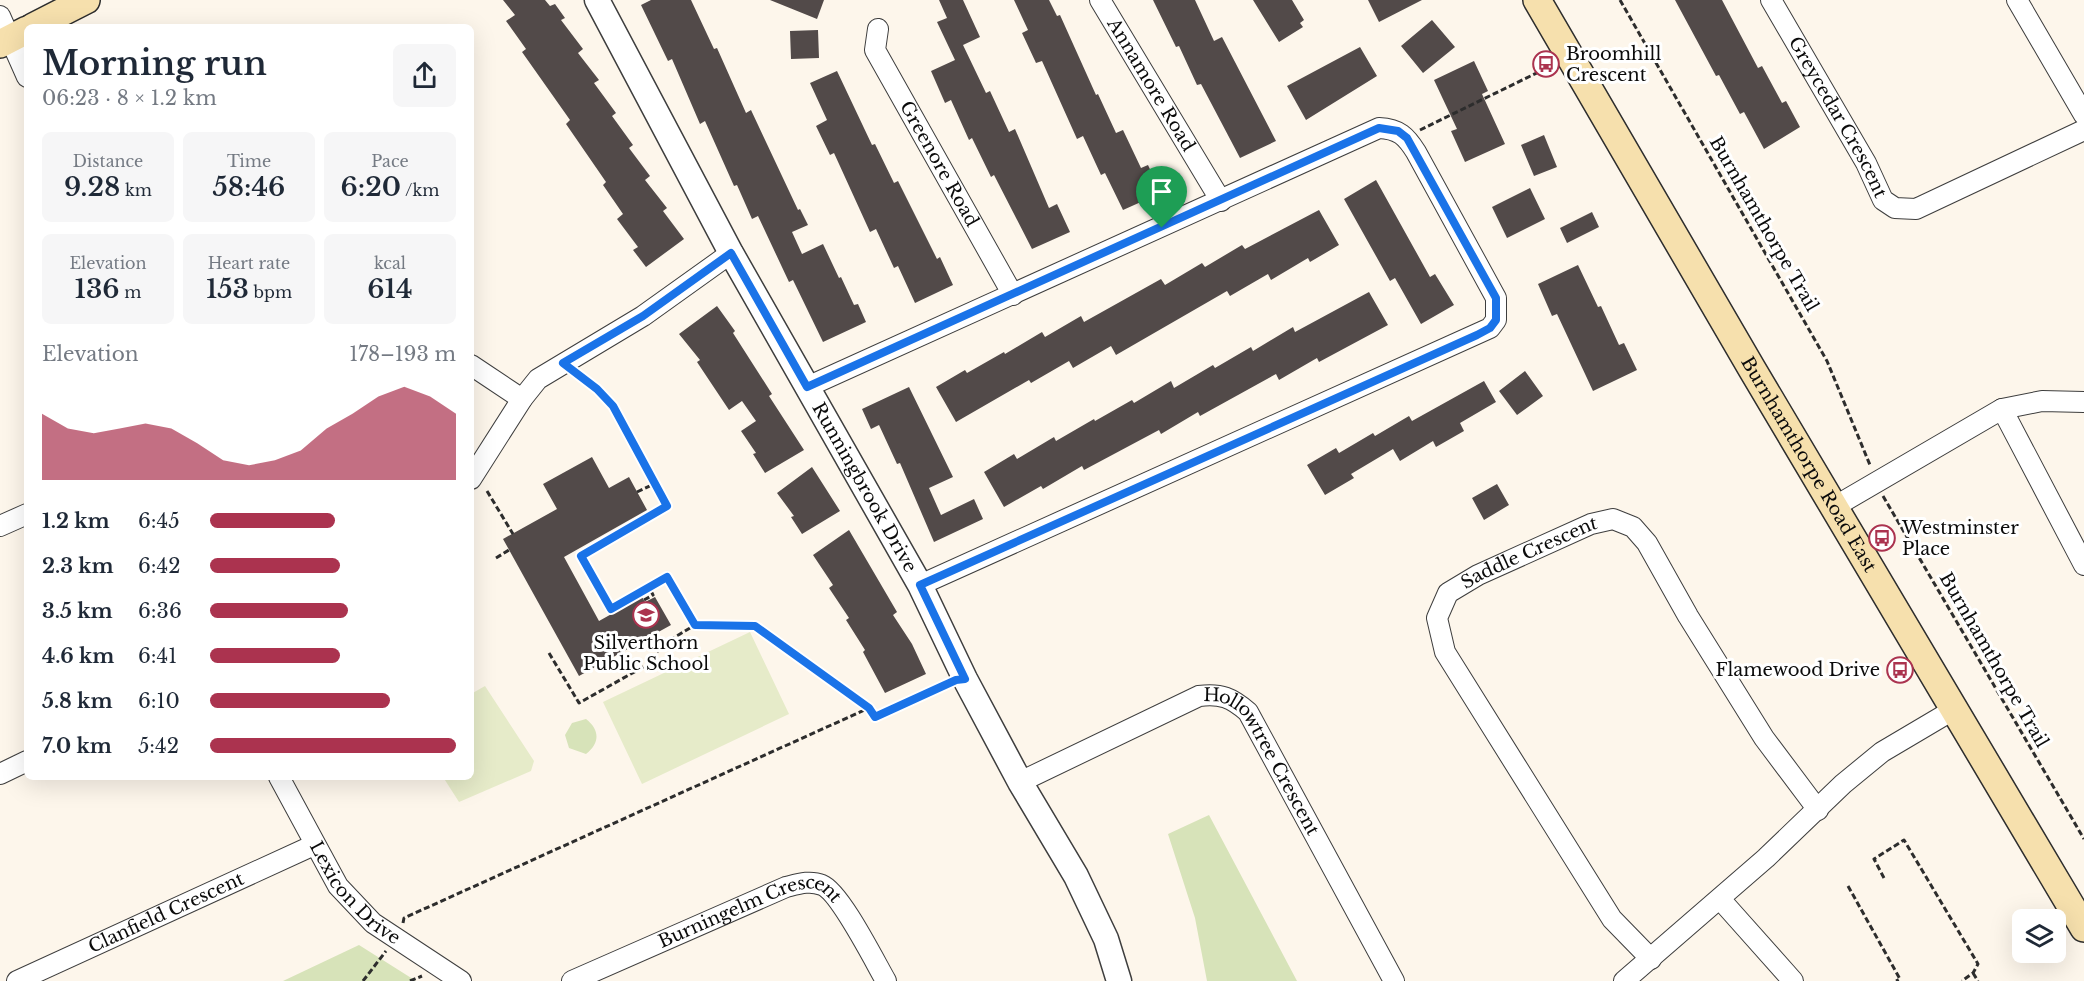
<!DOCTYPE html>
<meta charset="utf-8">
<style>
:root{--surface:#fff;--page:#f6f6f7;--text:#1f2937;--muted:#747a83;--accent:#ab334f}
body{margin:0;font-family:"Libre Baskerville",serif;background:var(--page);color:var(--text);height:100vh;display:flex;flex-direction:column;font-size:22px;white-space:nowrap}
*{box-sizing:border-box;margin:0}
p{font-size:20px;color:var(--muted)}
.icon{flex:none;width:33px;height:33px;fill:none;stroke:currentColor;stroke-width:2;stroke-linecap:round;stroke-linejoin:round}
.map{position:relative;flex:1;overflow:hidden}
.side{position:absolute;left:24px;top:24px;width:450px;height:756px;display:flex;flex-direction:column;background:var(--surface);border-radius:9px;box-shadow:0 6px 24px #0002}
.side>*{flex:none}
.fabs{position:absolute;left:2012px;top:909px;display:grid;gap:12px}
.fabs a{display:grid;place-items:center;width:54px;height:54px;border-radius:9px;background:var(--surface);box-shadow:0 6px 24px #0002;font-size:30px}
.pin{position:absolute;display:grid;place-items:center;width:51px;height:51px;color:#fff;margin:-62px -26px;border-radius:50% 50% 50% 0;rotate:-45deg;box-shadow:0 0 6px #0007}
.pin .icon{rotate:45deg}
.round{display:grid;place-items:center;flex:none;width:63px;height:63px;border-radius:9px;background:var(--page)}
.headline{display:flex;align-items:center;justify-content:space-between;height:102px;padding:0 18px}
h1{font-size:33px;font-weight:600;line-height:45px}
.stats{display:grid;grid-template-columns:repeat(3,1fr);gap:9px;height:102px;padding:6px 18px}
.stats div{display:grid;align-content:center;border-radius:9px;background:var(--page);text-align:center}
.stats b{font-size:26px;font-weight:600}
.stats small{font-size:16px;font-weight:400}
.stats p{font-size:16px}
.chart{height:168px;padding:12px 18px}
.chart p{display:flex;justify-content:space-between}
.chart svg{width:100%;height:108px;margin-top:6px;fill:var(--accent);opacity:.7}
ul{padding:0 18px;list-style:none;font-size:20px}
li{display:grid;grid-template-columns:96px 72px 1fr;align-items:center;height:45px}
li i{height:15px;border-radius:8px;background:var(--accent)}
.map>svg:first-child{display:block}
.green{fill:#d7e3b9}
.pitch{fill:#e6ebc9}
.building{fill:#524a49}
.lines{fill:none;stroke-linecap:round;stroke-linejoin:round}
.minor-casing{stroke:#3e3e3e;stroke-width:22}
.tertiary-casing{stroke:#3e3e3e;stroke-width:27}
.secondary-casing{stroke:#2d2d2d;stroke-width:30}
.path{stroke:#2d2d2d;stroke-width:3;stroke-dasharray:6 3;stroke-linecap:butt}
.minor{stroke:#fff;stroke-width:20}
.tertiary{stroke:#fff;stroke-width:24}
.secondary{stroke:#f6e0ad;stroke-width:27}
.route-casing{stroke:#fff;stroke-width:12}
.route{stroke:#1a73e8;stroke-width:8}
.labels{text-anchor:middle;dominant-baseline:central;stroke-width:6;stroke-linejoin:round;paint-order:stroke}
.poi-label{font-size:18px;fill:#0b0b0b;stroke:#fff;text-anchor:start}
.street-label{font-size:18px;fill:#0b0b0b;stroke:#fff}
</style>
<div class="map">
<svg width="2084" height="981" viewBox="0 0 2084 981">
<rect width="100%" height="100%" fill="#fdf6eb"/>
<path class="green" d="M586,719C600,730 600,743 586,754L569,748L565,735L572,723Z
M1209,815L1297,981H1207L1195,918L1168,834Z
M359,945L416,981H283Z"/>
<path class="pitch" d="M750,632L789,714L642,784L603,702Z
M485,686L534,761L531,771L459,802L443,777H471V694Z"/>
<path class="building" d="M503,0H545L550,6L555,4L565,18L561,20L583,49L578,53L599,80L594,83L616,113L612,116L633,145L629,148L650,176L645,180L667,208L663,211L684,239L646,267L633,250L638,247L617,219L623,214L603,185L606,182L566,124L570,120L522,52L526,49L506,21L515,15Z
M651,0H691L714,49L717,48L746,113L751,110L798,210L800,209L808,225L792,232L802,254L823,244L839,278L841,277L854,305L858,304L866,322L823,342L793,280L789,282L758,216L752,219L737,185L734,186L705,121L700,124L672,59L668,61L641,5Z
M770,0H824L817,19Z
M939,0H963L980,37L963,45L986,93L990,91L1009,132L1015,129L1049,208L1057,204L1070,232L1032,249L994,175L991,177L972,138L969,140L951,100L945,103L931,71L955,60L937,22L947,18Z
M1014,0H1049L1057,16L1060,15L1096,95L1098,94L1116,133L1123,130L1141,168L1148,165L1161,193L1123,210L1105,173L1101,175L1083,136L1077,139L1042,61L1036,63L1022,33L1028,30Z
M1153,0H1195L1214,41L1222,37L1276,141L1240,158L1201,84L1197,85L1179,46L1176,47Z
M1253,0H1292L1304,20L1300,23L1303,27L1279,42Z
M1368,0H1422L1379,22Z
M1675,0H1722L1758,68L1762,66L1782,103L1786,101L1800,127L1764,149L1744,112L1740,114L1719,75L1716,76Z
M1432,20L1455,47L1423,73L1401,46Z
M818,30L819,58L791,59L790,31Z
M1360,47L1377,76L1306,120L1287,86Z
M1474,61L1488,91L1482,94L1505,144L1465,162L1451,131L1457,129L1434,80Z
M837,71L872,145L875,144L894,183L898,181L937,259L940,257L953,285L915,303L898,266L894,268L876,229L870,232L834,153L830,155L816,126L827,120L810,83Z
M1544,135L1557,167L1534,176L1521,145Z
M1376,180L1430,277L1435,274L1454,305L1421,324L1395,278L1390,281L1344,199Z
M1530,188L1545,219L1507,238L1492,207Z
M1319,210L1339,245L1310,262L1308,258L1271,280L1268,274L1230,296L1227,291L1116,355L1111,346L1073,368L1069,361L1031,383L1029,380L956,422L936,387L965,370L967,373L1004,352L1005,354L1042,332L1045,337L1081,316L1084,322L1161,279L1165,285L1202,263L1205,267L1242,245L1245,249Z
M1592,212L1599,227L1567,243L1560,228Z
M1578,265L1598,307L1601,306L1619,345L1624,343L1637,370L1593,391L1557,314L1552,316L1538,284Z
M1369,292L1388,325L1319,362L1317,358L1279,380L1276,374L1200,416L1198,412L1161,434L1159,430L1084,470L1082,466L1043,489L1041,486L1004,507L984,472L1014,454L1017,459L1054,437L1056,441L1094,419L1095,421L1132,400L1134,403L1171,381L1174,388L1213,365L1215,368L1251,347L1253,351L1293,327L1295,332Z
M717,306L735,331L733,333L772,394L769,396L804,450L765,473L753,454L756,453L741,431L756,421L742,401L729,410L697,362L700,360L679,334Z
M1525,371L1543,396L1517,415L1499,391Z
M1484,381L1496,402L1460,423L1464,431L1436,447L1433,441L1400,461L1393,449L1351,474L1354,478L1325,495L1307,465L1336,448L1339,453L1373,433L1375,436L1409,416L1412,421Z
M909,387L953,477L929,488L941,515L974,499L983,519L934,542L900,463L897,464L879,425L871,429L862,409Z
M592,457L609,488L629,477L647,510L564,557L599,621L642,597L645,602L655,597L671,625L579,676L503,539L557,509L543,484Z
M812,467L840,511L802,534L791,517L794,516L777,493Z
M1497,484L1509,505L1484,520L1472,498Z
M849,530L897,612L893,615L912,644L926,674L885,693L863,652L865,650L846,620L849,618L829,588L833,585L813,555Z"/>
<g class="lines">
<g class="minor-casing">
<g id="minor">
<path id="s1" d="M1100,0L1221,201"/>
<path id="s2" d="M1771,0L1866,163L1883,200L1895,208L1916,209L2084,130"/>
<path d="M2017,0L2084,115"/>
<path d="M0,16L27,77"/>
<path id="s3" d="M878,29L875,50L1013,295"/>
<path d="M471,365L522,399"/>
<path d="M807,387L1379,128C1399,129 1406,136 1416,152L1496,298V320L1490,328L920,585"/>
<path d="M2002,409L2084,565"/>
<path d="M471,479L522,399L538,379L643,316L731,253"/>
<path d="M1834,507L2002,409L2042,401L2084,402"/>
<path d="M0,526L27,514"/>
<path d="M0,774L27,761"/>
<path id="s4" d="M279,777L338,886L373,923L461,981"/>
<path id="s5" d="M1020,782L1199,696C1221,693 1232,698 1248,712L1394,981"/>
<path d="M1720,899L1793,981"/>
<path id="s6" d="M1651,959L1612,919L1445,652L1437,618L1448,593L1478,575L1591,524L1613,519L1633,527L1647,543L1688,616L1764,738L1818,810"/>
<path id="s7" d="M17,981L314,845"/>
<path id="s8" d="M572,981L786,887C798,884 810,880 822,885C840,892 875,962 886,981"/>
<path d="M1624,981L1766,858L1843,784L1882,752L1953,710"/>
</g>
</g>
<g class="tertiary-casing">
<g id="tertiary">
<path id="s9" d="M597,0L731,253L920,585L965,679L1020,782L1076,876L1106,939L1119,981"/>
</g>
</g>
<g class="secondary-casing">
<g id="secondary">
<path id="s10" d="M1537,0L1752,369L2084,928"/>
<path d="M33,27L86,0"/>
<path d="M0,44L27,30"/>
</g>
</g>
<path class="path" d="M1620,0L1827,361L1870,465
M1420,130L1551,66
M487,491L513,534
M637,492L654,484
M1883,496L2084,839
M496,558L509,550
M644,600L653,595L649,587
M695,625L755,626L869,708L875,717L946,685
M549,653L579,703L652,662L660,646L695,625L667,577L611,609L581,556L667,506L613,407L597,389L578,375
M1884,878L1874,859L1904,840L1978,964L1973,973L1962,981
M1848,886L1900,979L1896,981
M403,923L404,918L869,708
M1973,973L1978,981
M363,981L386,951
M410,981L422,976"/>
<use href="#minor" class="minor"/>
<use href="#tertiary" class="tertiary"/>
<use href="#secondary" class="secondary"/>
</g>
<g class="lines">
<g class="route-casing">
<path id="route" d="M1379,128L1398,131L1407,138L1496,298V320L1490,328L1477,335L920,585L965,679L956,680L875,717L869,708L755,626L695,625L667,577L611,609L581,556L667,506L613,406L597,389L563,363L643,316L731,253L807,387Z"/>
</g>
<use href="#route" class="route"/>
</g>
<defs>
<g id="bus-ring" transform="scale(1.35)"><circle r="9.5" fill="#fff" stroke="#ab334f" stroke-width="1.5"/><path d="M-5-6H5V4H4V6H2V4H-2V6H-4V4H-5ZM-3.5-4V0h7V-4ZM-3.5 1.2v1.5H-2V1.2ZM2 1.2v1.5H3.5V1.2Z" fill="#ab334f"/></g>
<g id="school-ring" transform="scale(1.35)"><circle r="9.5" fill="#fff" stroke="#ab334f" stroke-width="1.5"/><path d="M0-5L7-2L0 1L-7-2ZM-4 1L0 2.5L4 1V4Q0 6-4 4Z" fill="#ab334f"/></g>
</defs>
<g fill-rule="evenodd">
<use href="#bus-ring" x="1546" y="64"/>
<use href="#bus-ring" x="1882" y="538"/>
<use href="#school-ring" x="646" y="615"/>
<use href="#bus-ring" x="1900" y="670"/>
</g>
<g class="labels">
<g class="poi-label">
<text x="1566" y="54">Broomhill<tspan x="1566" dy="21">Crescent</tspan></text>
<text x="1902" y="528">Westminster<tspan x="1902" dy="21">Place</tspan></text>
<text x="646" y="643" text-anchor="middle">Silverthorn<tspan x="646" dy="21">Public School</tspan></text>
<text x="1880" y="670" text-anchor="end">Flamewood Drive</text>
</g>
<g class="street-label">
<text stroke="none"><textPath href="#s1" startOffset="99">Annamore Road</textPath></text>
<text stroke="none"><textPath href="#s2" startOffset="135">Greycedar Crescent</textPath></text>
<text stroke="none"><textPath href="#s3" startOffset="152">Greenore Road</textPath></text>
<text transform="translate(1764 224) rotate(60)">Burnhamthorpe Trail</text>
<text stroke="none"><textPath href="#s10" startOffset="538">Burnhamthorpe Road East</textPath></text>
<text stroke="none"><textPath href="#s9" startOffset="556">Runningbrook Drive</textPath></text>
<text stroke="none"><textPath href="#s6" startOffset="524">Saddle Crescent</textPath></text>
<text transform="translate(1994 660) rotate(60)">Burnhamthorpe Trail</text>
<text stroke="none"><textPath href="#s5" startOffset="297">Hollowtree Crescent</textPath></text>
<text stroke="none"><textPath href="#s4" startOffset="140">Lexicon Drive</textPath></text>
<text stroke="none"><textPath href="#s7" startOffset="164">Clanfield Crescent</textPath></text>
<text stroke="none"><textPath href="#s8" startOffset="194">Burningelm Crescent</textPath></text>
</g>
</g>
</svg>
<div class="fabs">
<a><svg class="icon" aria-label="layers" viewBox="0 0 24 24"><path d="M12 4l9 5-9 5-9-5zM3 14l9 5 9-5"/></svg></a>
</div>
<div class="pin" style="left:1162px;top:228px;background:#1e9e55"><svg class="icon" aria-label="arrive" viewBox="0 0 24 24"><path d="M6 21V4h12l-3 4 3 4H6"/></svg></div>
<section class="side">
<div class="headline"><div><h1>Morning run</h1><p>06:23 · 8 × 1.2 km</p></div><a class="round"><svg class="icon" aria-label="share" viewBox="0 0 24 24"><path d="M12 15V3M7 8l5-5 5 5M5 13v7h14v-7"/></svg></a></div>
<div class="stats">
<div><p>Distance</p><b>9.28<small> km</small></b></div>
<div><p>Time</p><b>58:46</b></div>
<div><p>Pace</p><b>6:20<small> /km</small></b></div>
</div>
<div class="stats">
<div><p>Elevation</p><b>136<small> m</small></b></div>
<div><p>Heart rate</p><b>153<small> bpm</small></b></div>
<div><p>kcal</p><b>614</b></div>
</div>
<div class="chart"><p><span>Elevation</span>178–193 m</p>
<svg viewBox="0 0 160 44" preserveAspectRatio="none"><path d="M0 44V17L10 23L20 25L30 23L40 21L50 23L60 29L70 36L80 38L90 36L100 32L110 23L120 17L130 10L140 6L150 10L160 17V44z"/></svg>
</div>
<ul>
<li><b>1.2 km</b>6:45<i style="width:51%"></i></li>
<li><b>2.3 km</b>6:42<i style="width:53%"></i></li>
<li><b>3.5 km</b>6:36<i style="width:56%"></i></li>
<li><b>4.6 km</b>6:41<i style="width:53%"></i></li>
<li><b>5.8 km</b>6:10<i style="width:73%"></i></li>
<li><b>7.0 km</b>5:42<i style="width:100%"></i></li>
</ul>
</section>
</div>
